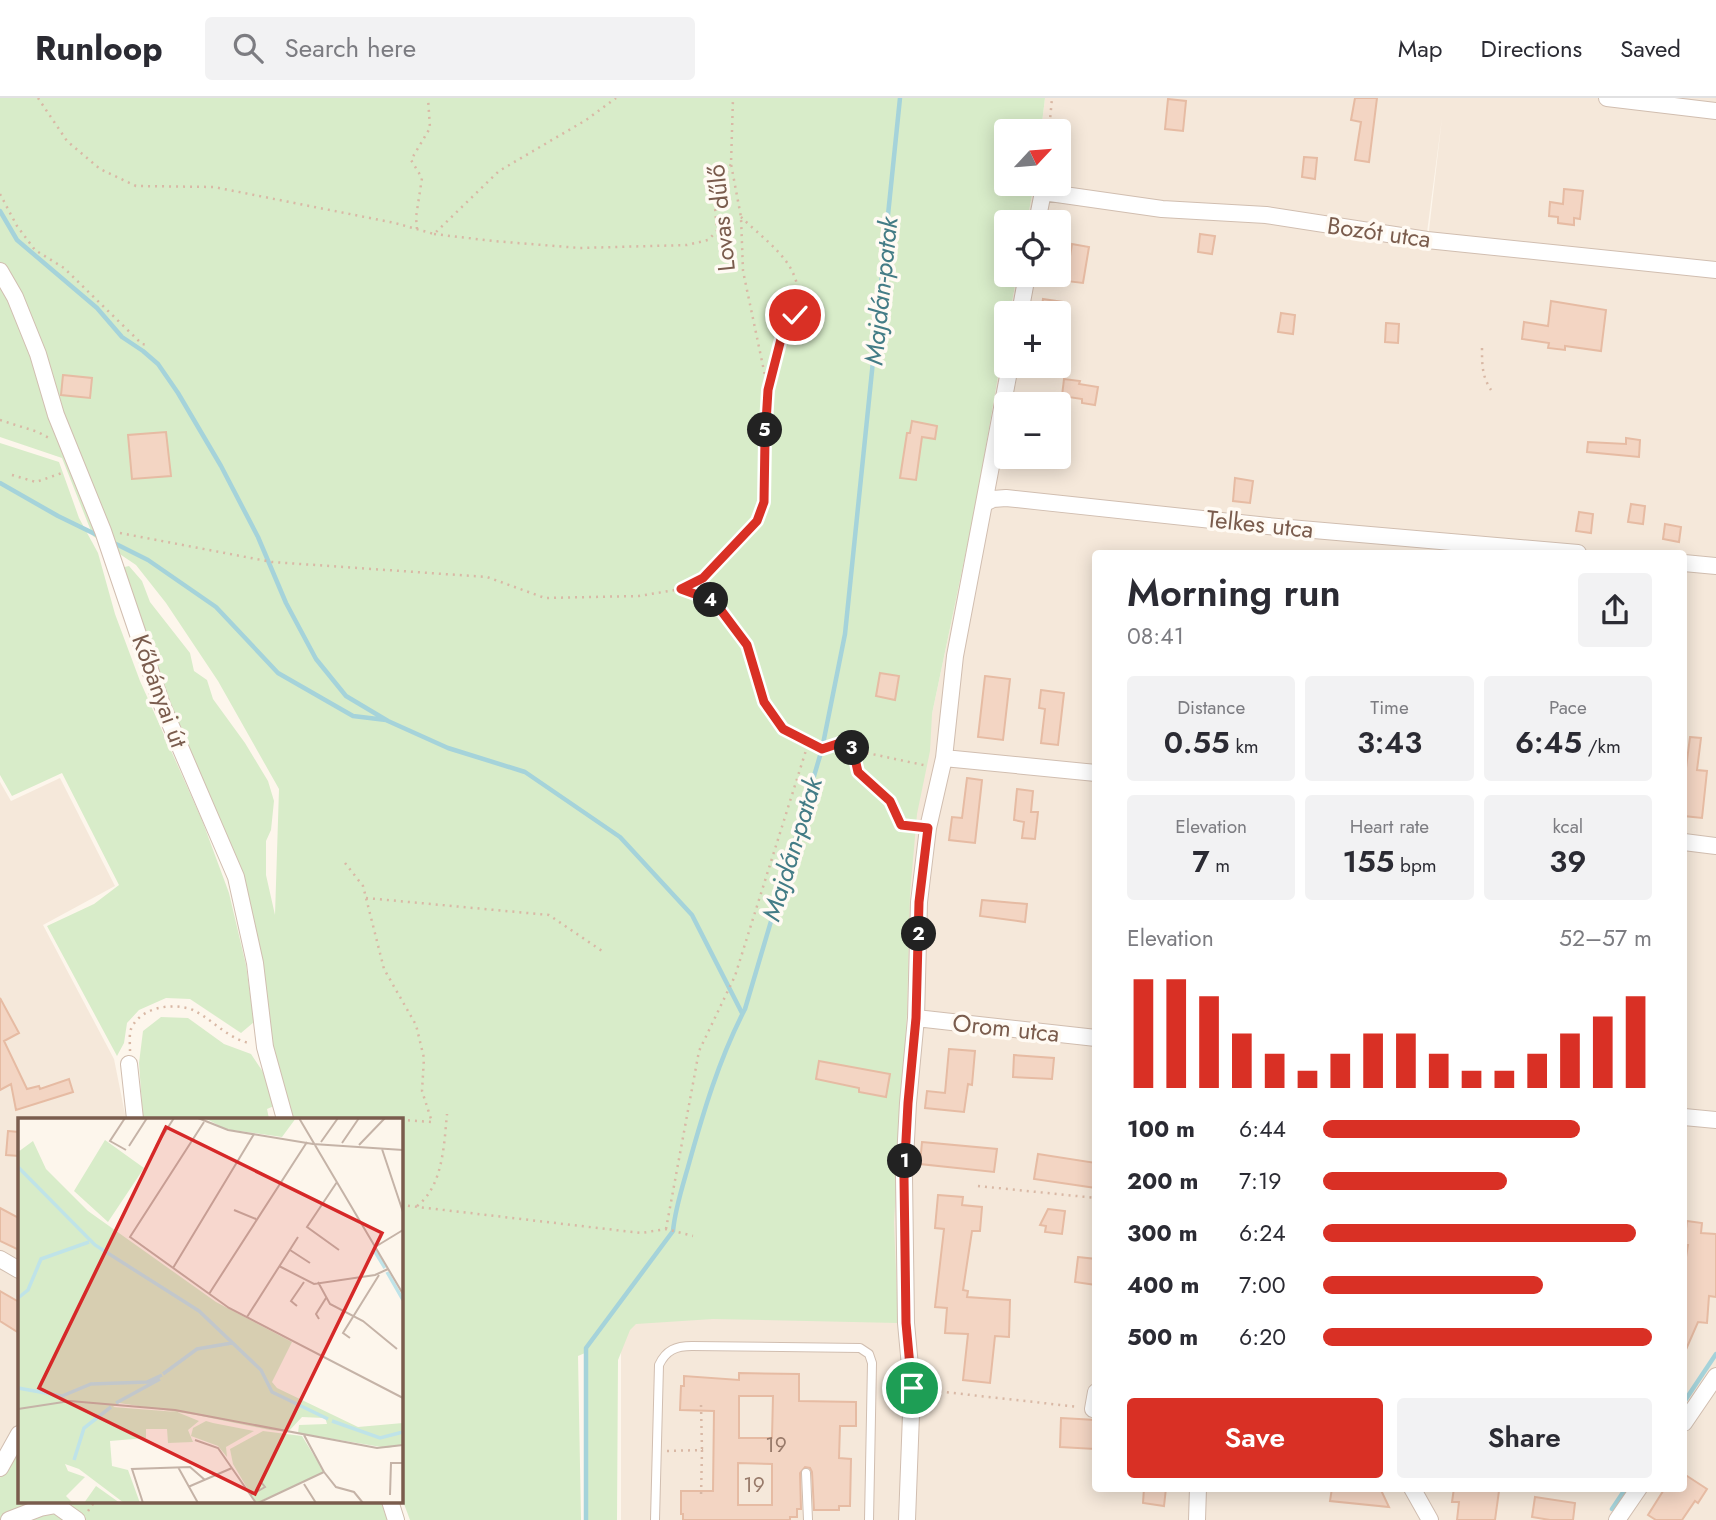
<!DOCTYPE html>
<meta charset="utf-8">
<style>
:root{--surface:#fff;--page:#f2f2f3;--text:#2b2b33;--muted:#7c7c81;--line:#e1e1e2;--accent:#d93025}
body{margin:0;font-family:Jost,sans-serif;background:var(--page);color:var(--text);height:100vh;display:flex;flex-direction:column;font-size:26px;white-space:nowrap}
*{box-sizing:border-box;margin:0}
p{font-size:23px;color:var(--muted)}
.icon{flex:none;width:38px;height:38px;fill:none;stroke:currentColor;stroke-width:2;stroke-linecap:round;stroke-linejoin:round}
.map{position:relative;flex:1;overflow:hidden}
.details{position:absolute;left:1092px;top:452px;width:595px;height:942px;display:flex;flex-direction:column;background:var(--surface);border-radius:7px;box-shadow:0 4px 18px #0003}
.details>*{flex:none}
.needle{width:46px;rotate:64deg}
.tools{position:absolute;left:994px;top:21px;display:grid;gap:14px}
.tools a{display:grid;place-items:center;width:77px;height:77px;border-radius:7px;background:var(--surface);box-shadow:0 4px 18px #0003;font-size:35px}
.pin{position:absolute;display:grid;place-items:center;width:60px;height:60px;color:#fff;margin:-30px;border:4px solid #fff;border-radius:50%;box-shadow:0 2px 7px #0007}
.km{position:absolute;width:35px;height:35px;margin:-18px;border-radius:50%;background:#222;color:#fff;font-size:19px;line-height:35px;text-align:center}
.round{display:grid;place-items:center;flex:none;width:74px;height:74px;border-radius:7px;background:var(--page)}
.overview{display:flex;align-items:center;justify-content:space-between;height:119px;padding:0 35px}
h1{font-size:38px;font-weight:600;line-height:52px}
.stats{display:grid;grid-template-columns:repeat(3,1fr);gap:10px;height:119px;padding:7px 35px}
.stats div{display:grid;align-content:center;border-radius:7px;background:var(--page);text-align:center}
.stats b{font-size:30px;font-weight:600}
.stats small{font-size:19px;font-weight:400}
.stats p{font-size:19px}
.chart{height:196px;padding:14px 35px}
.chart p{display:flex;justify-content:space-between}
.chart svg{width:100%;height:126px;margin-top:7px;stroke:var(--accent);stroke-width:6}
.button{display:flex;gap:14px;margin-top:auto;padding:14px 35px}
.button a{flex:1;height:80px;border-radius:7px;background:var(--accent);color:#fff;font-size:28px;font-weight:600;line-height:80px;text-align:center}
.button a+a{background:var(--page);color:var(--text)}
ul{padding:0 35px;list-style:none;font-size:23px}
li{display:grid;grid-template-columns:112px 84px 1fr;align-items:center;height:52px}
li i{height:18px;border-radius:9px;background:var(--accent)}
header{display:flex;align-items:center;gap:42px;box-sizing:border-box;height:98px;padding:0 35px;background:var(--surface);border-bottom:2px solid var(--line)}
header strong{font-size:33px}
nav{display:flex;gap:38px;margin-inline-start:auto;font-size:24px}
.search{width:490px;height:63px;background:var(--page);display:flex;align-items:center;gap:18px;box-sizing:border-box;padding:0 24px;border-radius:7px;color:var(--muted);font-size:26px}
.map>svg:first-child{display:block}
.residential{fill:#f5e8da;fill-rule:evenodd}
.green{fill:#d8ecc9}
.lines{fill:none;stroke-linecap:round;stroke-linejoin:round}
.stream{stroke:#a5d3da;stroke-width:4.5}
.building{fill:#f3d5c3;stroke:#e6bba3;stroke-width:2;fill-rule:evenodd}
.service-casing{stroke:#d1beb0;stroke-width:10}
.minor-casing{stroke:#d1beb0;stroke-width:18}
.path{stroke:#d9b8a5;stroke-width:2.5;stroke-dasharray:2 5;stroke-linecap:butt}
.service{stroke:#fff;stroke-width:8}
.minor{stroke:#fff;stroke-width:16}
.route-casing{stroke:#fff;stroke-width:14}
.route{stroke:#d93025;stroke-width:9}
.labels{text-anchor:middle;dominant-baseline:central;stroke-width:7;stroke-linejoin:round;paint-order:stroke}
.number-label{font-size:21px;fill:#987a6a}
.street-label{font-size:24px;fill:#7a5c4d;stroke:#fffaf3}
.water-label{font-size:26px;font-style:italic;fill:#437c86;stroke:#fffaf3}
.inset-river{fill:none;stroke:#bfe3e8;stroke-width:3.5}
.inset-road{fill:none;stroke:#c5b3a7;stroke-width:2}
.view{fill:#d62828;fill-opacity:0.15;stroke:#d62828;stroke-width:3.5}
.inset-edge{fill:none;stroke:#7a5c4d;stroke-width:3.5}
</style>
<header>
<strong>Runloop</strong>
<div class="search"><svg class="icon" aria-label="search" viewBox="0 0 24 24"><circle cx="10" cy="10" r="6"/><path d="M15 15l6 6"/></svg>Search here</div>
<nav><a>Map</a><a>Directions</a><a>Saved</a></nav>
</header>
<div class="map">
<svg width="1716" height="1422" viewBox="0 0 1716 1422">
<rect width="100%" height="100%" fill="#fdf6ec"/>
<path class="residential" d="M1045,0H1716V172L1428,141L1442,20L1426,142L1716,173V1422H621V1248L932,616L976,406L1006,232V268H1059V215H1010L1017,177H1059V124H1027L1034,86H1059V33H1041ZM1006,306H1059V359H1006ZM1096,455H1684V1390H1096Z
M60,680L115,788L43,827L114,961L126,1021H19V1403H388L395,1422H0V684L11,703Z"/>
<path class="green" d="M0,0H1045L1041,33H1006V86H1034L1027,124H1006V177H1017L1010,215H1006V232L976,406L932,616L930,653L917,716L910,796L907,915L894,1124L898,1225L713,1221L636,1226L630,1232L618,1262L617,1422H588L585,1255L578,1258L581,1422H410L401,1398V1021H285L265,949L268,902L265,903L257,844L160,585L120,470L129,468L142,483L150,504L190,555L194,573L207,582L213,601L245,645L268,683L274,703L271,732L266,743V777L275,817L279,691L218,583L166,505L136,467L93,438L62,360L0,339Z
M0,345L59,364L79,420L98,455L115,516L140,583L202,722L229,795L246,867L254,924L241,935L190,901L166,900L139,912L127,925L124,945L117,958L47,828L94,806L119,787L62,675L12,698L0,677Z
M161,919L188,920L224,946L251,956L263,974L274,1008L267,1011L269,1021H143L139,965L143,933Z
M19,1351V1403H381L387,1422H0V1380Z"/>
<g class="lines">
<path class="stream" d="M0,113L17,142L97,210L122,239L143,253L158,266L178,295L221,368L258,439L286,505L316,561L346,598L388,623L448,650L525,674L620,739L692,817L742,915
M0,385L58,418L99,438
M116,446L148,462L216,509L278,575L353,618L386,622
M1684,1304L1716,1256
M1612,1411L1626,1390
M586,1422V1250L673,1133C675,1111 682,1090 688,1069C703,1015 719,961 745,911L822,651L845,536L900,0"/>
</g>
<path class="building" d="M1355,0H1377L1369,64L1355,62L1361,24L1351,22Z
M1168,1L1186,3L1183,33L1165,31Z
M1304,59L1317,60L1315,81L1302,79Z
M1564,91L1583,93L1580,121L1574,120V127L1558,125V119L1549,118L1550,104L1563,106Z
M1200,136L1215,138L1212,156L1198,154Z
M1072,146L1089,149L1083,185L1066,183Z
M1043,201L1064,204L1063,215H1041Z
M1551,203L1606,212L1601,253L1565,248V252L1548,250L1549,245L1522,241L1524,224L1548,228Z
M1281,215L1295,217L1293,236L1278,234Z
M1386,225L1399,226L1398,245L1385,244Z
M63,277L92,280L90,300L61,297Z
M1064,281L1080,283L1079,286L1098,289L1095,307L1082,305V301L1062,298Z
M912,323L937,328L935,341L922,339L916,382L900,380L907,335H910Z
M166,334L171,378L132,381L128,337Z
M1626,340L1640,342L1639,359L1587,354L1588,344L1626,346Z
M1235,380L1253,383L1250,405L1233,403Z
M1631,406L1645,408L1643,426L1628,424Z
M1579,414L1593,416L1591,435L1576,433Z
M1665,426L1681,429L1679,444L1663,441Z
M880,575L899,578L895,602L876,598Z
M985,578L1010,581L1003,642L978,639Z
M1041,592L1064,595L1058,647L1041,645L1045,611L1039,610Z
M1690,639L1701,640L1697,672L1707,673L1702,720L1684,718V670H1686Z
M967,680L982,682L975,745L949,742L952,719L962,720Z
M1017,691L1033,693L1031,714H1038L1035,741L1022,740L1024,724L1014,722Z
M982,802L1027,806L1025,824L980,818Z
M0,900L19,935L4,943L27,991L39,988L40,991L69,981L73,994L16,1012L11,986L0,992Z
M949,951L975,953L972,987L968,986L964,1014L925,1010L927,993L945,995Z
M1014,957L1054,960L1052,981L1013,979Z
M819,963L890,976L886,999L859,994V990L816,981Z
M8,1033L19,1034V1058L6,1057Z
M922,1044L997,1051L994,1074L920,1066Z
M1038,1056L1096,1065V1090L1034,1081Z
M938,1097L963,1099L962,1107L982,1109L980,1133H972L963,1192L968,1193L967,1199L1010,1202L1009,1239L995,1238L990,1285L963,1282L968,1236L945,1235L947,1210L935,1209L944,1131L935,1130Z
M0,1110L19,1120V1152L0,1143Z
M1048,1111L1065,1113L1062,1136L1045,1134L1046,1128L1040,1127Z
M1687,1123L1702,1125L1701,1135L1716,1136V1199L1709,1198L1707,1225L1698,1224L1684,1256V1171L1688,1147H1684Z
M1078,1159L1096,1161V1187L1075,1184Z
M0,1193L19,1204V1235L0,1223Z
M739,1275L799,1276V1303L856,1304V1328H840L839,1360L851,1361L850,1408H839V1412H814L812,1374L810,1370L805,1369L800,1375L801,1411H797V1419H790V1422H683V1416H681V1393H713L714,1313L680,1312L681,1288H684V1278L739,1282ZM739,1298H773L772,1340H739ZM738,1365L772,1366V1407H738Z
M1061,1320L1096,1322L1095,1351L1060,1349Z
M1684,1376L1707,1391L1698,1405L1695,1403L1682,1422H1656L1648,1417L1665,1390H1684Z
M1144,1390H1166L1164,1408L1143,1405Z
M1332,1390H1380L1389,1409L1330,1403Z
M1454,1390L1499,1393L1495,1422H1457L1459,1404H1452Z
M1535,1399L1575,1405L1573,1422H1550L1532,1419Z"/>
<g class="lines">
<g class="service-casing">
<path id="service" d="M806,1375L808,1422
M655,1422L659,1267C666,1252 676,1248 692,1248L860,1250L869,1256L872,1265L869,1422"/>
</g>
<g class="minor-casing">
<path id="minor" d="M1607,0L1716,13
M1037,124L1043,94L1162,111L1266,117L1427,142L1716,172
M0,173L15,199L38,256L56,317L103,433L162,607L236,779L255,865L265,949L285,1021
M1020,215L1027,177
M985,405L993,401L1006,400L1268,428L1578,455
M1684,465L1716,468
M944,660L1096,675
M1684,744L1716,748
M916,920L1096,940
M129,966L135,1021
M1684,1019L1716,1022
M0,1161L19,1172
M1093,1311L1096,1294
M1684,1325L1716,1278
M0,1370L19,1336
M1412,1390L1430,1422
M390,1403L396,1422
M9,1422L40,1410L56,1407L77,1422
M907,1422L912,1290L906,1225L904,1079L908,1005L916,920L919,804L928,730L944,660L955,558L1010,268
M1197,1422L1198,1390
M1617,1422L1639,1390"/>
</g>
<path class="path" d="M38,0L67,43L100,71L136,88L214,89L395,125L434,136L499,73L586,22L616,0
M1049,33L1052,0
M0,96L17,128L35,152L64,170L142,246L147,247
M741,119C759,137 787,156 795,180C804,203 792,217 783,236C776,252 774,272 769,289
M417,131L416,119L422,80L411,62L430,30L428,0
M434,136L493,143L580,150L687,147L708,142L717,133L714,98L731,66
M1482,250C1482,267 1482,278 1491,292
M0,322L38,334L49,340
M12,377L36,384L62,375
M120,435L272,464L487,479L545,500L639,498L681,491L714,503L747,547L764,604L783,631L822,651L843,644L849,646L853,652L857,674L890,703L901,727L913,728
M681,491L703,480L731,452L757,423L764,404L765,341L768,292L743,173L741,119L731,66L733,0
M853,652L928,668
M345,765L363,788L384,871L416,927L424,960L422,993L432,1024L404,1022L401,1024
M366,800L549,817L605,855
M130,953C130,946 129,937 131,931C140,909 173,904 193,912C212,921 227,940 249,945
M978,1088L1096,1100
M401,1107L641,1135L666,1131L693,1138
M417,1108C443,1088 444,1047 447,1016
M666,1131L699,953L735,878L808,646
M926,1292L1079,1309
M701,1307L702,1352
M667,1353L702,1352L701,1399
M88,1413L95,1403"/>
<use href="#service" class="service"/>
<use href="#minor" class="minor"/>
</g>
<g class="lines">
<g class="route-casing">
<path id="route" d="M795,217L782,237L768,292L765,341L764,404L757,423L703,480L681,491L714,503L747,547L764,604L783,631L822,651L843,644L849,646L853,652L858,674L890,703L901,727L928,730L919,804L916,920L908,1005L904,1079L906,1225L912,1290"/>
</g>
<use href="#route" class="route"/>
</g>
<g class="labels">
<g class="number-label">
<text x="776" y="1347">19</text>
<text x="754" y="1387">19</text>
</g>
<g class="street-label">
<text transform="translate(721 120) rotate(-96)">Lovas dűlő</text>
<text transform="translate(1379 134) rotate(8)">Bozót utca</text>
<text transform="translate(1260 426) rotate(6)">Telkes utca</text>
<text transform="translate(160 593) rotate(70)">Kőbányai út</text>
<text transform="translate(1006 930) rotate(6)">Orom utca</text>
</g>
<g class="water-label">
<text transform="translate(881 193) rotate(-84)">Majdán-patak</text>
<text transform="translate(792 751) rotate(-73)">Majdán-patak</text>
</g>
</g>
<g transform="translate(18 1020)">
<rect width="385" height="385" fill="#fdf6ec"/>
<path d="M187,0H278L264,19L207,11ZM87,22L126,50L90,104L56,73ZM15,23L28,51L70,93L198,184L274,224L254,264L259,270L340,309L385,305V327L369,330L280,315L281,307L309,306L307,299L256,274L306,300L284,299L270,314L252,312L178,297L101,285L95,289L159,294L181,303L170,312L175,324L150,325L149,311H128V320L92,323L94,348L110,352L122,385H106L61,351L47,346L50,353L67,359L48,378L55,385H0V34ZM188,303L195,305L236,313L208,329L209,339L200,328L173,318L175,310ZM245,313L284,318L306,354L238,385L215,346L212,331ZM78,368L102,385H66Z" fill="#d8ecc9"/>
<path class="inset-river" d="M0,49L77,127L181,193L243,252L254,274L310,301M356,132L367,150M369,154L385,182M0,180L10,172L23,141L71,124M145,256L179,231L214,225M0,270L44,278L73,266L129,264L144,257M98,285L142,261M314,303L362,320L385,314M56,342L66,310L93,289"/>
<path class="inset-road" d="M107,0L92,23L108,32M180,0L210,12L295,26L385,32M281,0L385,176M186,4L112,119L211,190L385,280M303,24L320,0M324,25L341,0M341,27L367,0M111,28L129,0M138,28L156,0M364,31L385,94M319,64L289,109L321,132M216,92L238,101M357,129L385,112M272,132L292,145M261,148L296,166L357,157L370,151M155,150L236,16M300,164L312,186L345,203L379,231M191,176L289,24M279,188L273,183L286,164M229,199L280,119M301,201L298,196L308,180M332,220L325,215L361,157M0,291L52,283L157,292L359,330L385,327M177,322L200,330L238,385M160,349L180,385M306,354L318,369L336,374L345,385M286,366L298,385M170,369L214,350M232,377L238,374L247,369L243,364L238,374M372,377L373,345H385M125,385L114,351L172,349L187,362M240,385L306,354L286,317"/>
<path class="view" d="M148,9L364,115L237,376L21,270Z"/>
<rect width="385" height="385" class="inset-edge"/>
</g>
</svg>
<div class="tools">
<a><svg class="needle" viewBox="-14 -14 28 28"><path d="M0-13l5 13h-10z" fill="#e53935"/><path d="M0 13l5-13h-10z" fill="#7c7c81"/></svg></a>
<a><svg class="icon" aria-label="locate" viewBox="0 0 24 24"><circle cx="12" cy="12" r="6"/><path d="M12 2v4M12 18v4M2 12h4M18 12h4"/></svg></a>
<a>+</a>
<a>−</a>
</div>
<div class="pin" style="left:912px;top:1290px;background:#1e9e55"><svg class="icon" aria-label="arrive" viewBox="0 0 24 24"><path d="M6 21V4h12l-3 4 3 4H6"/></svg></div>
<div class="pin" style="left:795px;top:217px;background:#d93025"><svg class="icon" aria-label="check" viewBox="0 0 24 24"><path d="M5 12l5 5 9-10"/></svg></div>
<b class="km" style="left:905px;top:1063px">1</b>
<b class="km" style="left:919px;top:836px">2</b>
<b class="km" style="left:852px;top:650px">3</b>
<b class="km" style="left:711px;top:502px">4</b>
<b class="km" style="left:765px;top:332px">5</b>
<section class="details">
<div class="overview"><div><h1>Morning run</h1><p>08:41</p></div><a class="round"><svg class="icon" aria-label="share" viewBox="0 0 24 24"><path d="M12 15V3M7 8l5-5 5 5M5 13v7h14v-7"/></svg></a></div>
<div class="stats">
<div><p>Distance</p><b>0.55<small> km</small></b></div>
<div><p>Time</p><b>3:43</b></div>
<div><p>Pace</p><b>6:45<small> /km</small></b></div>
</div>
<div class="stats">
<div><p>Elevation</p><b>7<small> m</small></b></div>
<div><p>Heart rate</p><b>155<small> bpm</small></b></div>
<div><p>kcal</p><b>39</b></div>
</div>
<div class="chart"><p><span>Elevation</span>52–57 m</p>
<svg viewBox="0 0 160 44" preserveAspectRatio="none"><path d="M5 44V6M15 44V6M25 44V12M35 44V25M45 44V32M55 44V38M65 44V32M75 44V25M85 44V25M95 44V32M105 44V38M115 44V38M125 44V32M135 44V25M145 44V19M155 44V12"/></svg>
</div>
<ul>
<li><b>100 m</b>6:44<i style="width:78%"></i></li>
<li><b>200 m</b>7:19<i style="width:56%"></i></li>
<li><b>300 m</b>6:24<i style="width:95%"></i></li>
<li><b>400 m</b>7:00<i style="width:67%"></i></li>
<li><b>500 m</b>6:20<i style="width:100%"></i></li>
</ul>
<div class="button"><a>Save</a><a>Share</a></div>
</section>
</div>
